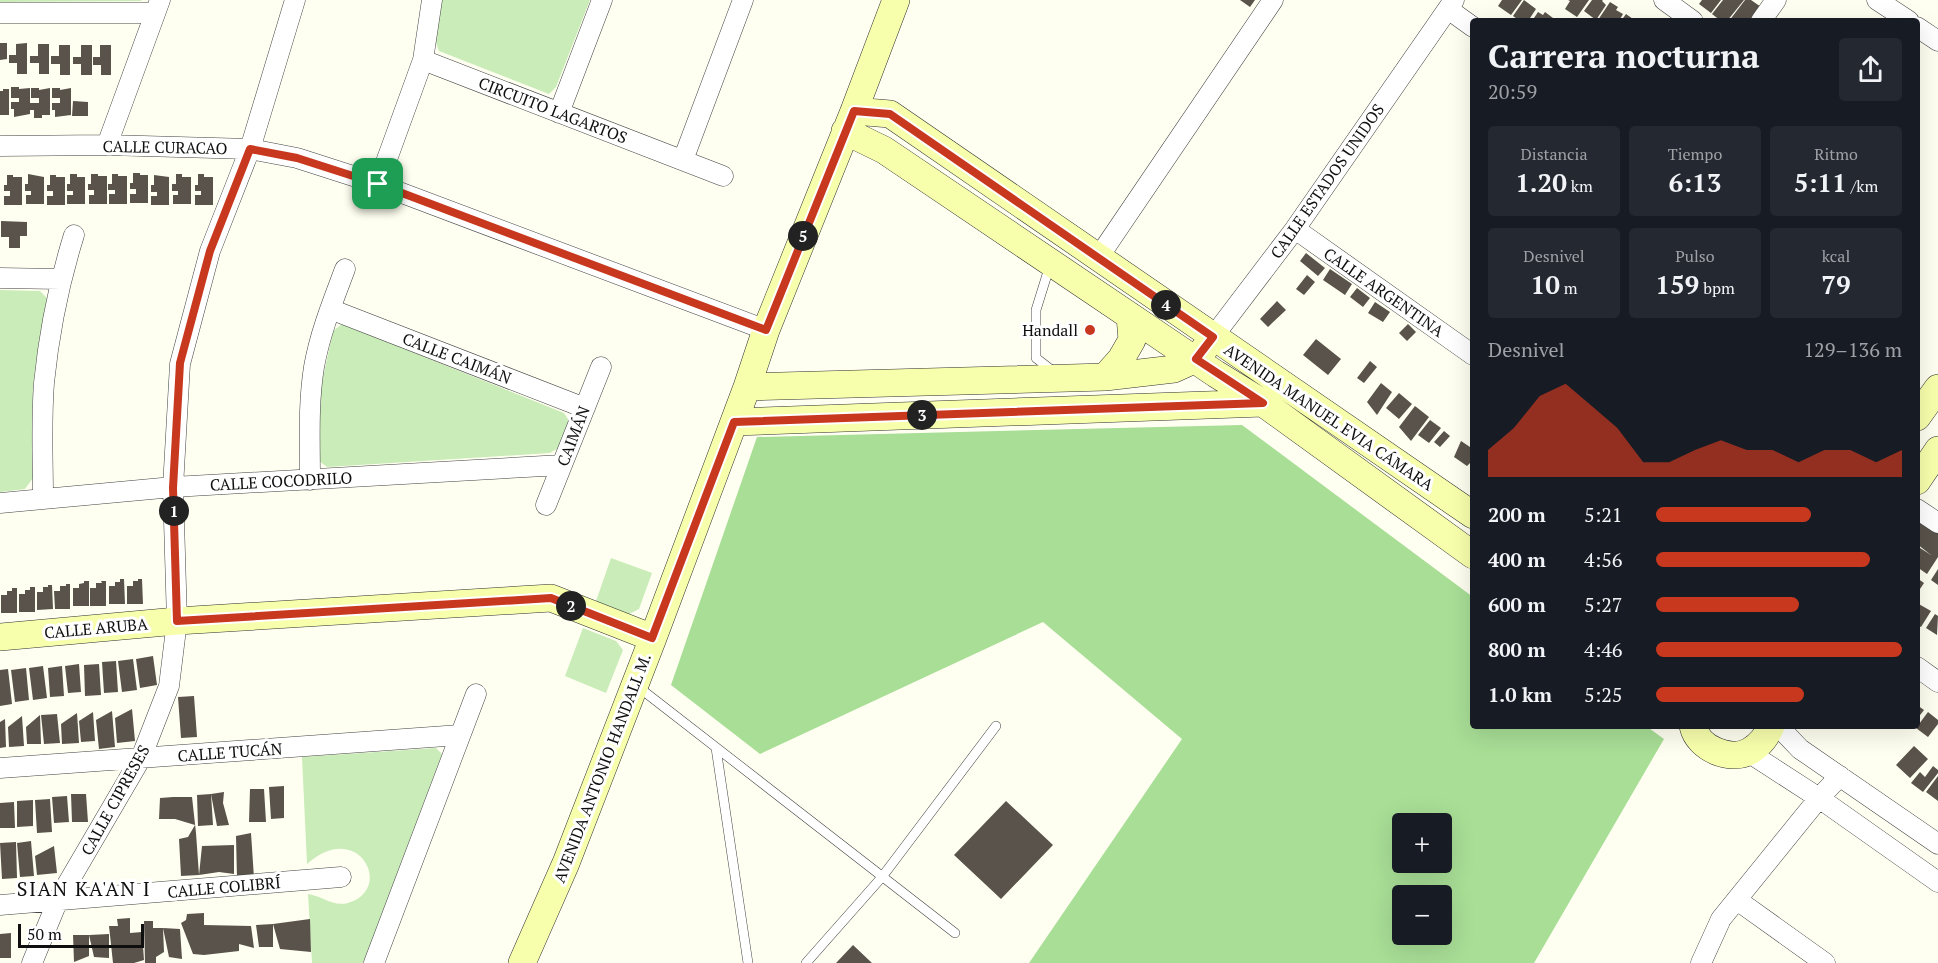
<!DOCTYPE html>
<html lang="es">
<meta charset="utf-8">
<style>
:root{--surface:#171b24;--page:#242831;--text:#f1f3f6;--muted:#9ea1a6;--accent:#c8381f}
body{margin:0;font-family:"PT Serif",serif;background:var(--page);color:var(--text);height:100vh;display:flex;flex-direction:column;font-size:22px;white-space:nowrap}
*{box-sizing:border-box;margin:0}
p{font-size:20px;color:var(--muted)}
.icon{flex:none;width:33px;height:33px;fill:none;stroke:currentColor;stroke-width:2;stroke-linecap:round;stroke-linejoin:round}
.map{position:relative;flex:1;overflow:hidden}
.sheet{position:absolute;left:1470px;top:18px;width:450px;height:711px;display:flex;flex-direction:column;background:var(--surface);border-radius:6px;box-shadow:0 6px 24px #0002}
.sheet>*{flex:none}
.controls{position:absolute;left:1392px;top:813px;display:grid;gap:12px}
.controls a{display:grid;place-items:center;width:60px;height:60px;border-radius:6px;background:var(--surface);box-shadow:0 6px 24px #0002;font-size:30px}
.scale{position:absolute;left:18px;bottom:15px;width:126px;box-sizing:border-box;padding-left:6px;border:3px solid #0f0f0f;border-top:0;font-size:16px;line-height:21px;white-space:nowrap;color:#0f0f0f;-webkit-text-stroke:4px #fff;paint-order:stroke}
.pin{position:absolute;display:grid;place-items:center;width:51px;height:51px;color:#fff;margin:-26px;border-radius:12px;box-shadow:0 3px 9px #0006}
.km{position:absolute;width:30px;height:30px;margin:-15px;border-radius:50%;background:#222;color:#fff;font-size:16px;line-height:30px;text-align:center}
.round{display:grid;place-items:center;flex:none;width:63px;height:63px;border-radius:6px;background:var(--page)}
.head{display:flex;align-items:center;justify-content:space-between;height:102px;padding:0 18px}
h1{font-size:33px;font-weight:700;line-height:45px}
.metrics{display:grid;grid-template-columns:repeat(3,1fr);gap:9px;height:102px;padding:6px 18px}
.metrics div{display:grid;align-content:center;border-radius:6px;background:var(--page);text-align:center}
.metrics b{font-size:26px;font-weight:700}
.metrics small{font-size:16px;font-weight:400}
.metrics p{font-size:16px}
.chart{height:168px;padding:12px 18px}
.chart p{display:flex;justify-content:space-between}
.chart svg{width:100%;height:108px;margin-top:6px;fill:var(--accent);opacity:.7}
ul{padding:0 18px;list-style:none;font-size:20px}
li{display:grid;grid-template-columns:96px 72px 1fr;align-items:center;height:45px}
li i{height:15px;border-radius:8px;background:var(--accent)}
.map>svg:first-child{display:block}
.green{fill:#c9ecb8}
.forest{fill:#a8de96;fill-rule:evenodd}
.building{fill:#59534b}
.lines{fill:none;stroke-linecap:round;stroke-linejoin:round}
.lane-casing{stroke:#424242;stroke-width:10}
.street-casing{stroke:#424242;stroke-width:21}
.secondary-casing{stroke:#313131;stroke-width:28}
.lane{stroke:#fff;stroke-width:9}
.street{stroke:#fff;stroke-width:20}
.secondary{stroke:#f8ffac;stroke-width:27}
.route-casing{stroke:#fff;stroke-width:12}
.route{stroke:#c8381f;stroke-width:8}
.poi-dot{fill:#c8381f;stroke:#fff;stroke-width:2}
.labels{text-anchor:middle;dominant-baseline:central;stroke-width:6;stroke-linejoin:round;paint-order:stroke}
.street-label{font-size:16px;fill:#0f0f0f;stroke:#fff}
.poi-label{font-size:16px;fill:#0f0f0f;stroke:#fff;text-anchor:end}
.quarter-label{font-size:20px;letter-spacing:1.5px;fill:#0f0f0f;stroke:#fff}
</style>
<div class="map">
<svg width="1938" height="963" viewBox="0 0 1938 963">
<rect width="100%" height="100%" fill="#fffff1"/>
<path class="green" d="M0,0H142L141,1L0,2Z
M440,0H590L556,87L549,94L439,51L435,40Z
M0,290L40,291L47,298L39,342L33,385L32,430L33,478L25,489L0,492Z
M342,324L564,413L570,422L560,447L550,453L327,467L318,460L321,387L333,331Z
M611,558L652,573L639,609L627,615L595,604Z
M583,628L616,641L623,650L606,693L565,676Z
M436,748L442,754L363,963H312L308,894C322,896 333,907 348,903C395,890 359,818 307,864L302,757Z"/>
<path class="forest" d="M1242,425L1473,597V726H1646L1664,739L1534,963H1029L1182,739L1043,622L760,754L671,685L757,437ZM1402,824H1442V862H1402ZM1402,896H1442V934H1402Z"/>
<path class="building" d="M1240,0H1255L1250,7Z
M1502,0H1522L1511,15L1498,6Z
M1524,0L1536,9L1528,21H1520L1513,16Z
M1568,0H1589L1577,17L1565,9L1570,1Z
M1592,0H1603L1602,1L1606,5L1596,20L1584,11Z
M1702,0H1721L1711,13L1699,4Z
M1723,0H1744L1727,21H1721L1712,14Z
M1745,0H1751L1764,9L1755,21H1729Z
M1610,2L1618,7L1616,10L1623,14L1619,21H1600L1598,20Z
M1538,12L1543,15L1545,12L1553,18L1551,21H1532Z
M1626,14L1633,19L1632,21H1621Z
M0,43H7V59L0,60Z
M27,43V74H17V63H9V55H16V44Z
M38,44H49V74H39V63H30V56H38Z
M59,45H70V75H60V64H51V56H59Z
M81,45H92V75H81V64H73V57H81Z
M100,45H111V75H101V65H93V57H100Z
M11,87H19V89L30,88V103H39V98H31V88H39V90L50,88V115H42V118H34V110H30V114L14,117V109H11V102H19V98H11Z
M52,88H60V90L71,88V115L55,117V110H52V103H60V98H52Z
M3,89H9V115H0V91H3Z
M73,101L88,102V116H72Z
M133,173H140V175H148V203H130V194H136V189H130V183H133Z
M28,174L44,177V204H26V195H31V191H25V184H28Z
M70,174H77V177H85V204H67V195H73V191H67V184H70Z
M91,174H98V176H107V204H89V195H94V190H88V184H91Z
M112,174H118V176H127V204H109V194H115V190H108V184H112Z
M176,174H182V177H191V204H173V195H178V191H172V184H176Z
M198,174H204V177H213V205H195V195H201V191H195V185H198Z
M7,175H13V177H22V205H4V196H10V191H4V185H7Z
M50,175H56V177H65V205H47V196H53V191H47V185H50Z
M154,175L169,177V205H151V196H157V192H151V185H154Z
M1,221L27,222V236H20V248H9V237H1Z
M1306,253L1325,268L1318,276L1300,261Z
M1330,269L1352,284L1345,295L1323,280Z
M1307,275L1315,282L1304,295L1296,289Z
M1357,288L1370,298L1363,307L1350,297Z
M1277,301L1286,310L1268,327L1260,319Z
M1375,302L1390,312L1383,322L1368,313Z
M1408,324L1416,332L1407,341L1399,333Z
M1316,339L1341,359L1328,375L1303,355Z
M1370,361L1377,367L1364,383L1357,378Z
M1381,383L1392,392L1377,415L1367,402Z
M1399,393L1412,404L1399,419L1386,408Z
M1415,406L1429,417L1411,441L1399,427Z
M1430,420L1441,428L1429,443L1418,435Z
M1444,431L1450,436L1440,447L1434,442Z
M1461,441L1473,449V460L1467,466L1454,457Z
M1919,519L1938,532V557L1927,574L1917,567V546L1931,555L1917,544V522Z
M1938,569V585L1931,580Z
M1917,578L1924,583L1918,592L1917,591Z
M120,579H124L125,604H109V586H115V582H120Z
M138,579H142L143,604H127V586H133V581H138Z
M84,581H89V606H73V588H79V584L84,583Z
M101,581H106V606H90V588H96V583H102Z
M66,584H70V609H55L54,591H60V586H66Z
M48,585H52L53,609L37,610V592H43V587H48Z
M30,587H35V612H19V594H25V590H30Z
M12,588H17V613H1V595H7V591H12Z
M1917,603L1931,611L1921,627L1917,625Z
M1935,614L1938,616L1937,635L1926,628Z
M153,656L157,685L140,688L136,659Z
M133,659L137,690L122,692L118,661Z
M116,661L118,692L104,693L102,662Z
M79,664L81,692L68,693L65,666Z
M99,664L101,695L85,696L84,665Z
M43,666L47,698L33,700L29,668Z
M62,666L64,696L50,697L48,668Z
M26,668L29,700L15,702L11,670Z
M8,669L12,704L0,706V670Z
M194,696L197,737L181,738L178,697Z
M1917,705L1924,710L1917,719Z
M132,709L135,741L117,743L115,718Z
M112,711L115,747L99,749L96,720Z
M93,712L95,741L81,742L79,721Z
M1928,712L1938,720V724L1928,737L1916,728Z
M77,713L79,743L62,744L61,724Z
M57,714L60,743L44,744L41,715Z
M40,715L41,744H27L26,727Z
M22,716L24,746L9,747L8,727Z
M5,719L6,747L0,748V722Z
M1914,746L1928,759L1910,778L1896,765Z
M1933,766L1938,770V773L1923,792L1911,783L1920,772L1925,777Z
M1938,776V801L1926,792Z
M284,786V818L271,819L269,787Z
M250,789H264L266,822H249Z
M224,792L223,803L229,825L217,826L211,794Z
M71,794H86L88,822H72Z
M211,794L213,825L198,826L197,795Z
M67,796L69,822L54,823L52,797Z
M173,797H192L196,833L199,875L181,876L179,839L188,837L195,825L175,819H159L160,798Z
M50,799L52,832L37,833L35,800Z
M33,800V826L17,827V801Z
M1006,801L1053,845L1001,899L954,855Z
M14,802L15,828H0V803Z
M251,833L254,878L237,879L236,836Z
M31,841L34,876L20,877L17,843Z
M16,842L17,878L2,879L0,843Z
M234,845V874L219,872L199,875L202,846Z
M54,846L57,873L37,875L35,856Z
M204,913V925L251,926L254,948L239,944V951L204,955L193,954L181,923L186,920L187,914Z
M130,918V933L142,932L144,960L134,963H113L109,926H118L117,919Z
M310,919L311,952L280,949L273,924Z
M144,921H153V928H163L164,952L156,957V963H145Z
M273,924V947H259L256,925Z
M163,928L180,929L182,959L169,957Z
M11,933V958H0V934Z
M109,934V958L94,957L89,935Z
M73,935H89V956L74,962Z
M853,945L872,963H836Z"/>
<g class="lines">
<g class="lane-casing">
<path id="lane" d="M1050,265L1036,310V358L1054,372
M637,686L955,933
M716,748L748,963
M806,963L882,877L996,726"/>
</g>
<g class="street-casing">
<path id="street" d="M1664,0L1693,21
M1877,0L1909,21
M1448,9L1473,27
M0,13H155
M1761,21L1776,0
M1917,27L1938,41
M423,60L723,176
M559,113L602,0
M107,145L160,0
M0,146L107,145L250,149L297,158L378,184L766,330
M683,160L743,0
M378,184L423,60L432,0
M1295,229L1473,355
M1098,258L1273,0
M0,278L60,279
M330,309L585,408
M1213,337L1295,229L1454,0
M310,480C310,442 308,404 314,367C320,333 333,301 345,269
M43,498C43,460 41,421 44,383C49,333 59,283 74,235
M0,503L173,487L562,465
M546,505L601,367
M1917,509L1938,523
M1917,667L1938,682
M1778,726L1800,749L1938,844
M1748,752L1819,798L1938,882
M0,768L460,735
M1737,900L1825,963
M0,905L341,877
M32,963L58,900L141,758L169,686L177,621L173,487L180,364L210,251L250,149L295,0
M374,963L476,694
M1701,963L1721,919L1819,798L1840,776"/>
</g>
<g class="secondary-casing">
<path id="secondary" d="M854,111L890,114L1473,515
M845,131L884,150L1216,374L1263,403L1473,555
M1105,377L1121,359L1132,340L1130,316
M747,387L1105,377L1174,369L1196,359L1205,348
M1917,417L1938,388
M734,422L1263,403
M1917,481L1938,450
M0,637L177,621L551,598L653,638
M1693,726C1698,749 1731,762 1750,751C1761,744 1766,737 1771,726
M522,963L566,863L653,638L747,387L766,330L854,111L896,0"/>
</g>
<use href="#lane" class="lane"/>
<use href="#street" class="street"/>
<use href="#secondary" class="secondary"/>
</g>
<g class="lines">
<g class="route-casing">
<path id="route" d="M854,111L890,114L1213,337L1196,359L1263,403L734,422L652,638L551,598L177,621L173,488L180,363L210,251L250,149L297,158L378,184L766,330Z"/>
</g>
<use href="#route" class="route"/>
</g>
<circle class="poi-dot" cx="1090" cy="330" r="6"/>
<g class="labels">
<g class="street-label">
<text transform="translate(553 110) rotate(21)">CIRCUITO LAGARTOS</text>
<text transform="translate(165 147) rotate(1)">CALLE CURACAO</text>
<text transform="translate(1327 181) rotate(-55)">CALLE ESTADOS UNIDOS</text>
<text transform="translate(1384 292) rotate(35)">CALLE ARGENTINA</text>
<text transform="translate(457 358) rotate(21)">CALLE CAIMÁN</text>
<text transform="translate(1329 417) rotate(34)">AVENIDA MANUEL EVIA CÁMARA</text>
<text transform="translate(573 436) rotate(-69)">CAIMÁN</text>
<text transform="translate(281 481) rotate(-3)">CALLE COCODRILO</text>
<text transform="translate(96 628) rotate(-5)">CALLE ARUBA</text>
<text transform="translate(230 752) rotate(-4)">CALLE TUCÁN</text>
<text transform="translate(602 768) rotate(-69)">AVENIDA ANTONIO HANDALL M.</text>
<text transform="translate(115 800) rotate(-61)">CALLE CIPRESES</text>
<text transform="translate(224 887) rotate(-5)">CALLE COLIBRÍ</text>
</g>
<g class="poi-label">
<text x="1078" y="330">Handall</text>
</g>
<g class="quarter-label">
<text x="84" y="888">SIAN KA'AN I</text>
</g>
</g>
</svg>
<div class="controls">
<a>+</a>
<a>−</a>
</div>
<div class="scale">50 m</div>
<div class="pin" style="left:378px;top:184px;background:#1e9e55"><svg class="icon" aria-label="arrive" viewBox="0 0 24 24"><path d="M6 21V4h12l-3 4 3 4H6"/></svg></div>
<b class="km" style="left:174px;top:511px">1</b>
<b class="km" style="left:571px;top:606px">2</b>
<b class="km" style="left:922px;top:415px">3</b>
<b class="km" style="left:1166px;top:305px">4</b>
<b class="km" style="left:803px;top:236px">5</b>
<section class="sheet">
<div class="head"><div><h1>Carrera nocturna</h1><p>20:59</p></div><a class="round"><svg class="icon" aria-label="share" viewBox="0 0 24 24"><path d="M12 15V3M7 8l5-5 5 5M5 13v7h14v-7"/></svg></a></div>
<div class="metrics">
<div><p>Distancia</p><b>1.20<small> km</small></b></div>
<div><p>Tiempo</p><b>6:13</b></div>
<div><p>Ritmo</p><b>5:11<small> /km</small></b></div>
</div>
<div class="metrics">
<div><p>Desnivel</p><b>10<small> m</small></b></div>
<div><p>Pulso</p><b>159<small> bpm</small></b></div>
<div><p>kcal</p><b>79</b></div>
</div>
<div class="chart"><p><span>Desnivel</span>129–136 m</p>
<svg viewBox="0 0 160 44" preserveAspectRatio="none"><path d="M0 44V33L10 24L20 11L30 6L40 15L50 24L60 38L70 38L80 33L90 29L100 33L110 33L120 38L130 33L140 33L150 38L160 33V44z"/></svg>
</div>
<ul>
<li><b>200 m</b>5:21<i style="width:63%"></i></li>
<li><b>400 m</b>4:56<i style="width:87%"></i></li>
<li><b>600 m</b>5:27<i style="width:58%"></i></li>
<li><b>800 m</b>4:46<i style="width:100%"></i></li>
<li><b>1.0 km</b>5:25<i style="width:60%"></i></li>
</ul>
</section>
</div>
